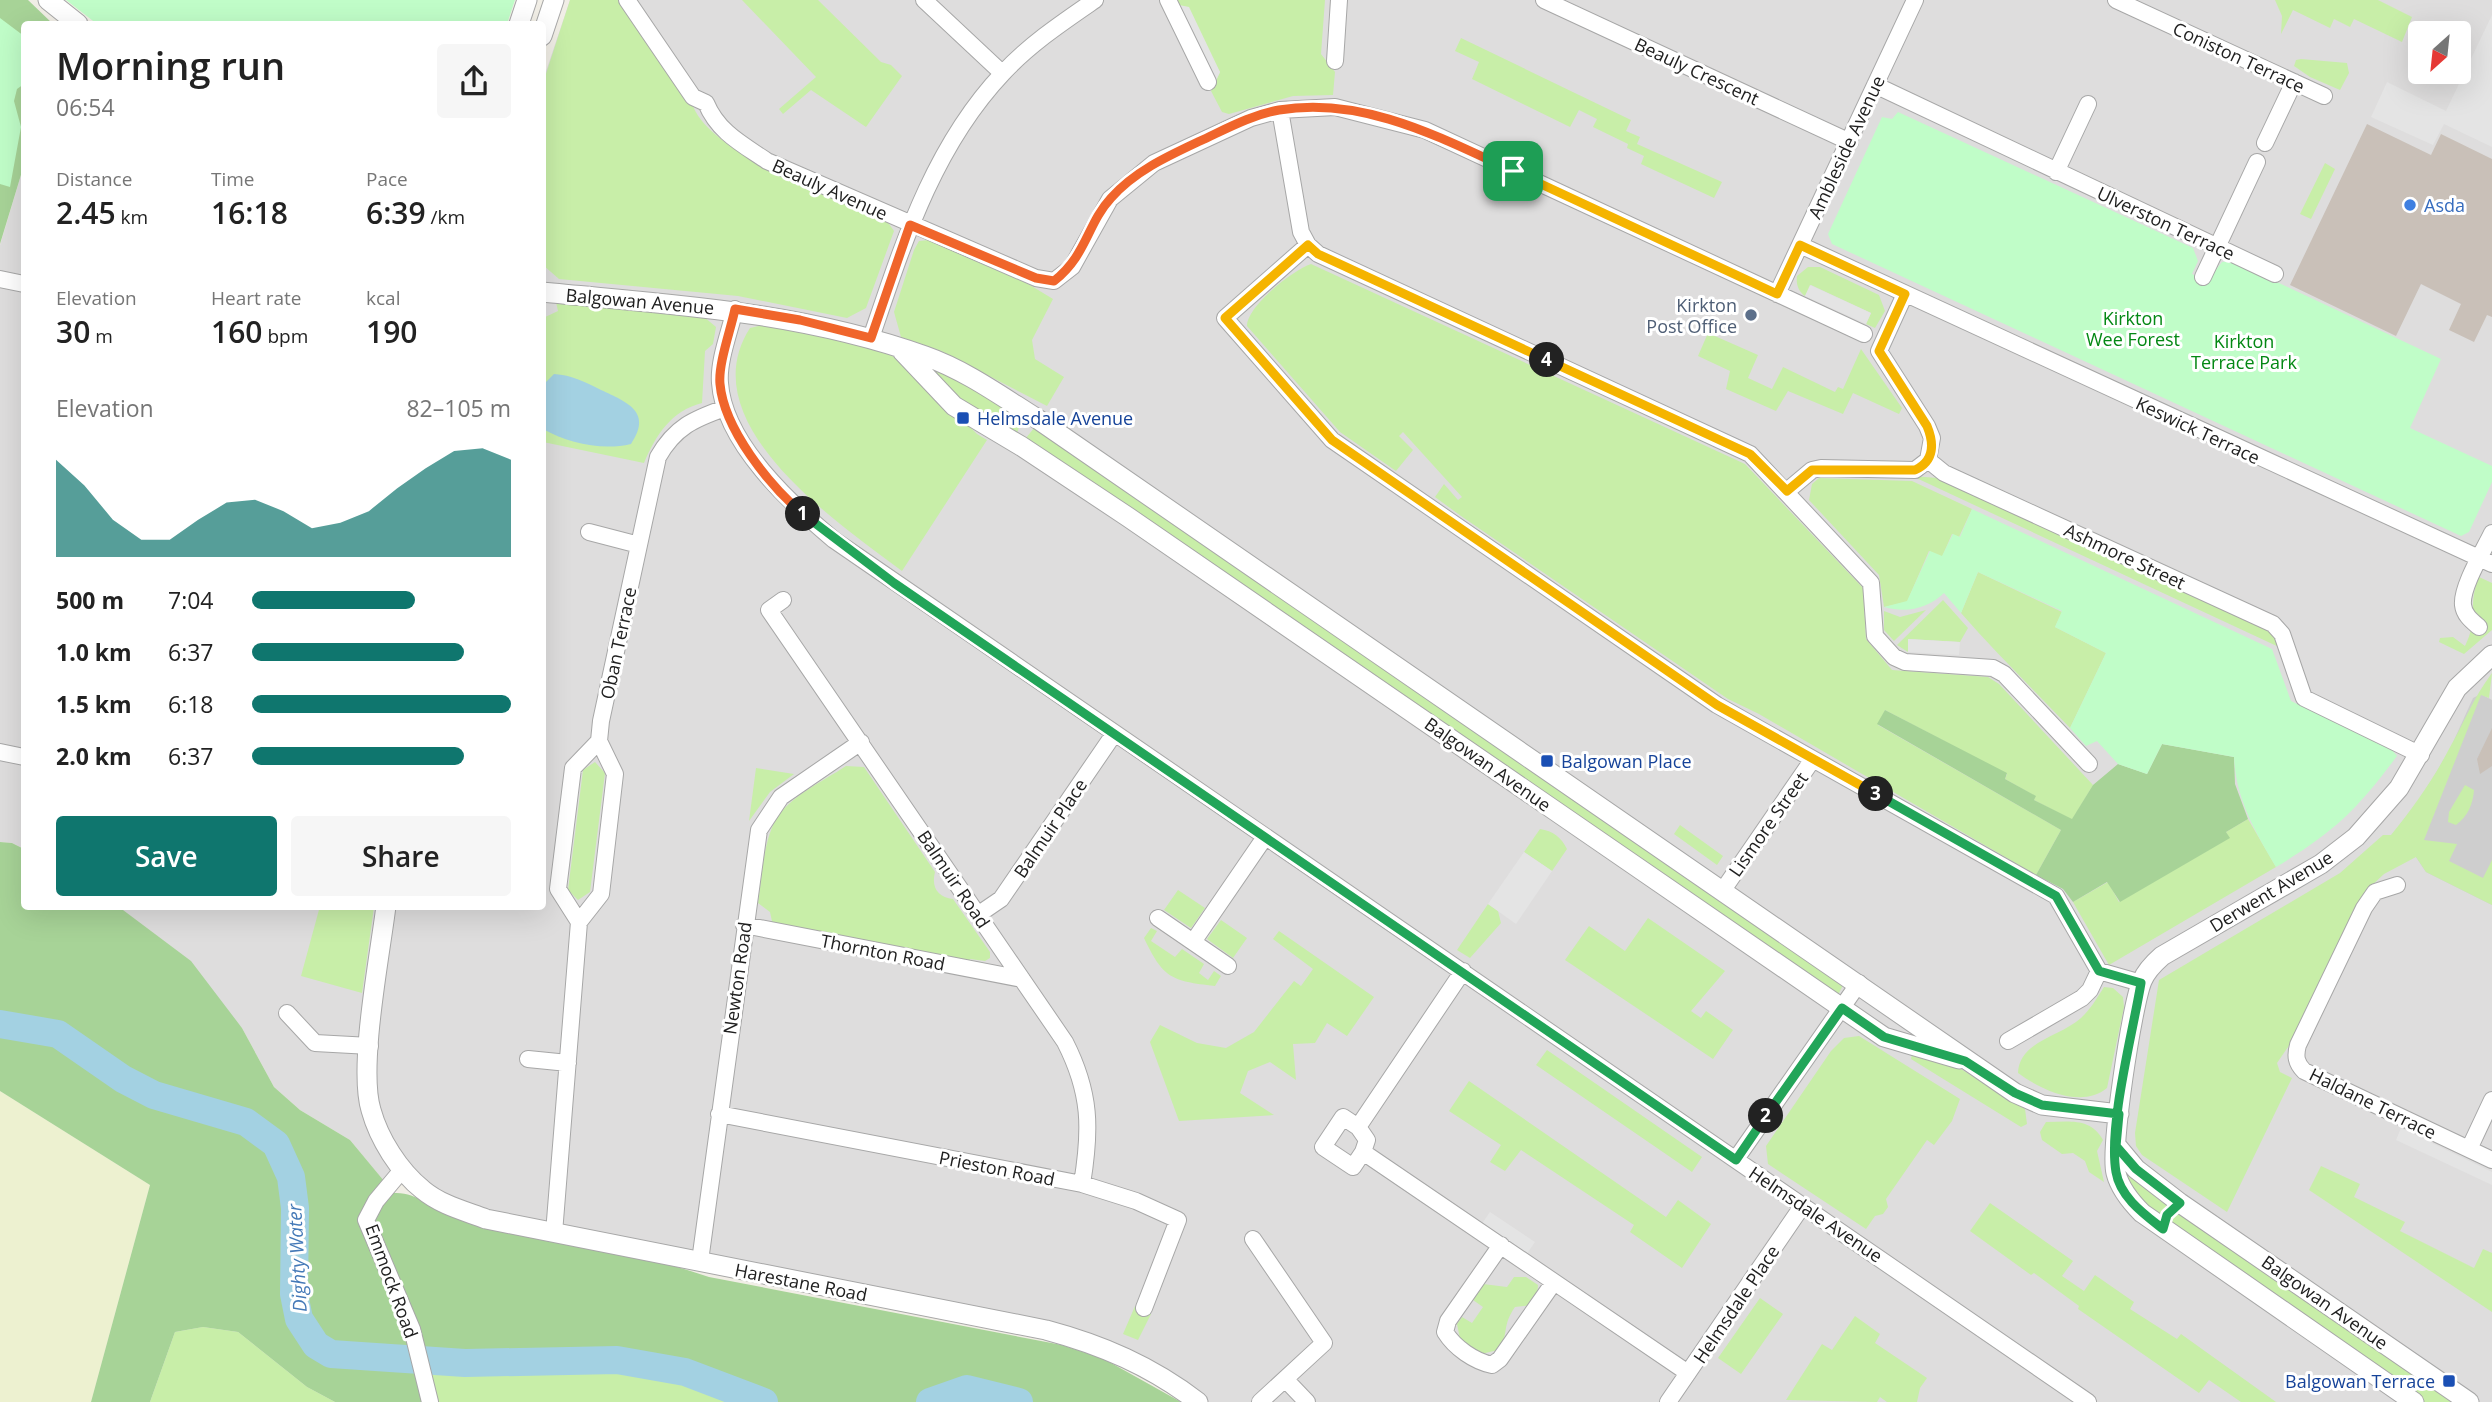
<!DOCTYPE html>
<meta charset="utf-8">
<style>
:root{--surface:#fff;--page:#f6f6f6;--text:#222;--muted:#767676;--accent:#0f766e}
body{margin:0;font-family:"Open Sans",sans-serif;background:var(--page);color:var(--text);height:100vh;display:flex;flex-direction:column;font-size:26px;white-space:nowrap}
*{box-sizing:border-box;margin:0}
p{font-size:23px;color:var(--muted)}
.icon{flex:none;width:38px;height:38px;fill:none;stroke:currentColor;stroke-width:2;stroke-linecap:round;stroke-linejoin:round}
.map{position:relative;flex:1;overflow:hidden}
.side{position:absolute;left:21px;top:21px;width:525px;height:889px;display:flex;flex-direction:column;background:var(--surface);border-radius:7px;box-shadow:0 7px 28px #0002}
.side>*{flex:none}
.needle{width:46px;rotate:207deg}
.buttons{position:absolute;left:2408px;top:21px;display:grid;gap:14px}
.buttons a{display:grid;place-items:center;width:63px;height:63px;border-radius:7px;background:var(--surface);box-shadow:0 7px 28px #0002;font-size:35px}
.pin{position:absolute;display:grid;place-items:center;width:60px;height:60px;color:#fff;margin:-30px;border-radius:14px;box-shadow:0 4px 10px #0006}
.km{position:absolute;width:35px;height:35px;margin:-18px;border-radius:50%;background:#222;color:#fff;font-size:19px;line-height:35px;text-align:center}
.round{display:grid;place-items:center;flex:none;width:74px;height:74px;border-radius:7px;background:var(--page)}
.summary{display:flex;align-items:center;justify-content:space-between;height:119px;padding:0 35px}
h1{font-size:38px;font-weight:600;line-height:52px}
.figures{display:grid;grid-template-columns:repeat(3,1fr);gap:10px;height:119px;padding:7px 35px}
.figures div{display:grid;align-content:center}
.figures b{font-size:30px;font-weight:600}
.figures small{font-size:19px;font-weight:400}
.figures p{font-size:19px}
.chart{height:196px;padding:14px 35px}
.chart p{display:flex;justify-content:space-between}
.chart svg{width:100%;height:126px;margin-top:7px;fill:var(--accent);opacity:.7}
.button{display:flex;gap:14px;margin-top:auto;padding:14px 35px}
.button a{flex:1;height:80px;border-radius:7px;background:var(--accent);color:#fff;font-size:28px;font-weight:600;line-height:80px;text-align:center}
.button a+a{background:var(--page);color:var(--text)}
ul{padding:0 35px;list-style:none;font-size:23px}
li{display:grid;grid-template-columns:112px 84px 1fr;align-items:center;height:52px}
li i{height:18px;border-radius:9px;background:var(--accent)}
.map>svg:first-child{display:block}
.residential{fill:#dedddd;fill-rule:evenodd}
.religious{fill:#cecece}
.farmland{fill:#edf1d0}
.grass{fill:#c8eea8}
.forest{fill:#a7d397}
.park{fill:#c0fdc8}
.parking{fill:#e4e4e4}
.water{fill:#a3d1e2}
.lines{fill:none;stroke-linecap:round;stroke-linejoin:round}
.river{stroke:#a3d1e2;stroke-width:28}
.building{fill:#c9c0b8}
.minor-casing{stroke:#a7a7a7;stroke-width:18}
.tertiary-casing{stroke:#a7a7a7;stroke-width:21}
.minor{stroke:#fff;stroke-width:16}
.tertiary{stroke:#fff;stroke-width:19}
.split-1-casing{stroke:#fff;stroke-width:14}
.split-2-casing{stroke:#fff;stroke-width:14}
.split-3-casing{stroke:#fff;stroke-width:14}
.split-4-casing{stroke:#fff;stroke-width:14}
.split-5-casing{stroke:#fff;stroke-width:14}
.split-1{stroke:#f0652b;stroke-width:9}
.split-2{stroke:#22a559;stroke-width:9}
.split-3{stroke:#22a559;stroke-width:9}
.split-4{stroke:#f5b400;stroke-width:9}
.split-5{stroke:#f5b400;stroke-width:9}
.shop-dot{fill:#3f7fe0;stroke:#fff;stroke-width:2.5}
.service-dot{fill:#5c6f8a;stroke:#fff;stroke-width:2.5}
.transit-dot{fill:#1a4fb4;stroke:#fff;stroke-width:2.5}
.labels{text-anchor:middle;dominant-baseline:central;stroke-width:6;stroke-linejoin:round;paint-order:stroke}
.street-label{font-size:18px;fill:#202020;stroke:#fff}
.shop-label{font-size:18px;fill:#366cbe;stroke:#fff;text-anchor:start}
.service-label{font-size:18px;fill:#4e5e75;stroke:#fff;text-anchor:end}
.park-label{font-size:18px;fill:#048814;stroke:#fff}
.transit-label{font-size:18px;fill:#164399;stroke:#fff;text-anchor:start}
.water-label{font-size:19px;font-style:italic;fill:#4479b7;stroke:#fff}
</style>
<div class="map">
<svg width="2492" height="1402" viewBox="0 0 2492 1402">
<rect width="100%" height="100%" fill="#f1eee6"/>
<path class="residential" d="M570,0H2492V1402H1198L1090,1341L486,1219L402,1170L388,1186L350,1140L300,1110L274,1087L242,1028L119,907L542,906V83ZM2420,33H2459V72H2420Z
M24,165V849L12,843L0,842V245Z"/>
<path class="religious" d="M2481,694L2492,700V905L2426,872L2416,857L2391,836L2421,798L2450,749L2473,698Z"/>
<path class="farmland" d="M0,1091L150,1185L91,1402H0Z"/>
<path class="grass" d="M570,0H618L692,103C706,153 841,201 887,221L894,231L866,308L847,318L738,296L559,279L543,265V83Z
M742,0H818L881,62L891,65L902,76L866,127L811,90L783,114L779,109L816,77Z
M1176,0H1325L1321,54L1335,72L1333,95L1293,96L1229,114L1222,112L1211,91L1220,72Z
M2275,0H2378L2412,17L2402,42L2354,19L2350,27L2334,19L2330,28L2293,10L2281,34L2282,16Z
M1461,38L1631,120L1626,131L1640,137L1637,144L1722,182L1714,198L1641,164L1644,156L1627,148L1628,144L1593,127L1597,119L1579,110L1570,127L1472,79L1479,62L1455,51Z
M2301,59L2347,63L2349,73L2340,90L2310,77L2294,66L2296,60Z
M2325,163L2335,169L2311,219L2300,214Z
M929,240L1020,279L1053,299L1032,340L1035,359L1064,377L1047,406L941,351L901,337L894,312L914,250L919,241Z
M1311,264L1745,464L1863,588L1866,639L1892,670L1988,677L1999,684L2093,785L2072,820L2034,800L2035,796L2005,779L2007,774L1885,710L1878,725L2061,830L2036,875L1759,714L1728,699L1461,516L1435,497L1444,484L1458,500L1462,497L1403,432L1399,436L1413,450L1396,471L1340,432L1247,326C1247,306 1293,270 1311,264Z
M1808,267H1820L1879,295L1885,311L1875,328L1866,324L1871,313L1811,285L1805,296C1798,291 1796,284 1797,276Z
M556,302L703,316L716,327L713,344L705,351L702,403C671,411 656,435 644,463L543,442V318L558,311Z
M764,321L880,349L909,366L977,434L987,440L902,571C838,523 689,423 750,328L763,325Z
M1708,333L1758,355L1748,378L1772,389L1783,367L1835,392L1838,387L1843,389L1861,349L1902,408L1899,414L1853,393L1843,414L1788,391L1776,411L1726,389L1730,371L1698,356Z
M922,360L1027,419L1019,427L1016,437L960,405Z
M1034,428L1843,985L1839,993L1831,995L1026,438Z
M1912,476L1938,478L2273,632L2281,648Z
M1819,478L1912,481L1972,509L1959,537L1952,534L1942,557L1929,551L1907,602L1884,607L1879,575L1809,500L1812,484Z
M1978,572L2062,612L2055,627L2106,653L2070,728C2033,689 1996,653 1961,613Z
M2479,577L2492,583V630L2464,654L2439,642L2440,638L2453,637L2465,646C2479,619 2467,605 2479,577Z
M1943,600L1968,628L1960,642L1909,639L1908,652L1897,645Z
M1926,610L1894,641L1884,630V611L1900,617Z
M2492,673L2489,698L2481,695L2424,840L2457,844L2449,861L2483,878L2492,860V905L2426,872L2416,857L2384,874L2368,889L2295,1037L2277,1063L2280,1072L2292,1078L2227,1212L2142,1155L2136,1146L2135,1133L2159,980L2340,873L2383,835H2391C2413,808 2433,780 2449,749C2464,723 2473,698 2492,673Z
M595,762L605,773L590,892L578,900L568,890L583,770Z
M846,766L864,767L935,872C931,888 938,897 953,899L990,952V958L985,961L970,959L969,964L773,926L770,912L758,903C762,877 763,846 774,823C787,797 824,781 846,766Z
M756,768L794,774L770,792L749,821Z
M2465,785L2474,790C2473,804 2468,816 2456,825L2448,822L2449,812Z
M2248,819L2276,867L2109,965L2073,902L2108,882L2119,902L2229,838L2226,832Z
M1680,825L1723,856L1717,865L1674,834Z
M1540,829C1553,831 1561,837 1567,849L1552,871L1524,852Z
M1178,890L1205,908L1191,928L1164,910Z
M1488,904L1498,911L1501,923L1470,958L1457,950Z
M320,906L374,907L362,993L301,976Z
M1648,918L1725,971L1691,1011L1701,1018L1706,1011L1733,1030L1713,1059L1565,960L1589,926L1625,951Z
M1221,920L1247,938L1233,958L1207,939Z
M1151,928L1157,931L1151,941L1175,957L1182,949L1204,964L1199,973L1208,980L1214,971L1221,976L1215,986C1171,981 1163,978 1144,938Z
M1279,931L1374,997L1347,1036L1327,1023L1315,1043L1293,1044L1296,1080L1270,1062L1248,1071L1240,1093L1274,1115L1179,1121L1150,1042L1160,1025L1197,1043L1226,1048L1254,1032L1294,981L1301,986L1313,969L1273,939Z
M2104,987L2113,988L2123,997L2124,1007L2107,1088C2082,1109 2041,1090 2018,1073C2019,1041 2060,1037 2081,1018C2090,1010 2097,998 2104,987Z
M1859,1036L1960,1099L1952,1121L1934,1145L1927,1140L1886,1199L1888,1207L1883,1214L1875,1216L1866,1229L1768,1164L1766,1146L1831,1051L1844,1038Z
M1547,1050L1702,1157L1692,1172L1536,1065Z
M1912,1054L1961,1069L2025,1109L2027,1124L2021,1127L1911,1059Z
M1469,1081L1666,1217L1678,1200L1711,1224L1682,1268L1630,1232L1634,1225L1521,1150L1505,1171L1490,1162L1501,1145L1449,1111Z
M2046,1122C2069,1122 2090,1117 2103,1140L2097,1151L2104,1182L2089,1172L2085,1161L2073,1153L2062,1154L2042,1140L2040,1132Z
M2124,1164L2172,1203L2162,1211L2159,1221L2127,1188Z
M2321,1166L2360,1184L2354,1197L2405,1222L2400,1231L2474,1268L2483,1249L2492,1253V1312L2309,1190Z
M1990,1203L2073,1261L2062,1276L2084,1291L2095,1275L2134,1302L2130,1309L2177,1339L2181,1334L2276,1402H2241L2209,1380L2199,1393L2078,1309L2079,1306L2034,1273L2031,1275L1970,1231Z
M2179,1212L2462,1402H2424L2171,1229L2173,1215Z
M1514,1277H1526L1538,1285L1537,1295L1531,1305L1515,1307C1501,1327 1510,1333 1498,1350L1481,1354L1460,1339L1457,1324L1462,1317L1472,1323L1483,1307L1473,1300L1483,1284L1507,1287Z
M1760,1298L1783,1314L1741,1374L1718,1358Z
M1135,1306L1151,1314L1138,1340L1123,1334Z
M1855,1316L1880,1334L1875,1343L1927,1378L1920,1388L1917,1402H1887L1880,1397L1877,1402L1786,1400L1822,1344L1832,1350Z
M203,1327L238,1332L307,1387L335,1402H150L175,1332Z
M571,1359L759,1402H430L419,1362Z"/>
<path class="forest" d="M0,0H28L53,24H24V165L0,244Z
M1885,710L2007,773L2005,779L2036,796L2034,800L2072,819L2093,785L2118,764L2147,774L2162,744L2234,757L2235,784L2248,819L2226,832L2230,838L2120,902L2107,882L2073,902L2063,889L2036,875L2061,830L1877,724Z
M0,842L12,843L24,849V906L119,907L191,961L242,1028L274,1087L300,1110L350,1140L394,1193C419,1192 426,1208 448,1214C534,1237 624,1248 709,1277L1062,1345L1104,1359L1181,1402H759L571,1359L420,1362L430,1402H335L307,1387L238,1332L203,1327L175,1332L150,1402H91L150,1185L0,1091Z"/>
<path class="park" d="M66,0H515L507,24H97Z
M0,18L24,36V84L17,89L14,101L21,127L10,187L0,184Z
M1898,112L2193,248L2198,261L2192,274L2207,281L2222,262L2232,261L2441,359L2410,428L2492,466V482L2469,532L2461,536L1832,244L1828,234L1882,117L1892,119Z
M1972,509L2272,649L2291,701L2392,750L2397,756C2356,811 2334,832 2276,867C2255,831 2236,800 2234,757L2162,744L2147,774L2118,764L2097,741L2086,746L2070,728L2106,653L2055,627L2062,611L1978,572L1961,613L1944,593C1927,609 1907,613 1884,607L1907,601L1930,551L1942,556L1953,534L1960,537Z"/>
<path class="parking" d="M1179,5L1189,7L1220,72L1215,83Z
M2492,15V147L2444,124L2433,145L2371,117L2387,82L2446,111Z
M1810,285L1871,313L1866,324L1805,296Z
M1908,639L1960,642L1959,655L1908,652Z
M1524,852L1552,871L1516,924L1488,904Z
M2401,1128L2492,1172V1185L2396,1140Z
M1490,1212L1535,1242L1526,1255L1481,1225Z"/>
<path class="water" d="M554,374C572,375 585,382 601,390C627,402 653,412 631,444C602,451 568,443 543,429V385Z"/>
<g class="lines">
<path class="river" d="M0,1024L58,1034L123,1079L154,1095L246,1122L276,1144L291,1177L295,1208L294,1294L299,1319L316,1345L331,1354L465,1363L617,1360L685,1372L764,1402
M930,1402L967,1389L1019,1402"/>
</g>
<path class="building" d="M2367,124L2431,155L2441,134L2492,159V317L2487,315L2474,342L2449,330L2461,304L2421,284L2396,336L2290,285Z
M2492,728V766L2480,774L2477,759Z"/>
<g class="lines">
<g class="minor-casing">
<path id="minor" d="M627,0L693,97L706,103C718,132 742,144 767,161L1036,278L1054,281L1072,267L1110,199L1154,163L1251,118L1280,110L1335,107L1425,130L1864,334
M924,0L1002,73
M1168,0L1208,82
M1544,0L1850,142
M2116,0L2324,96
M1335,61L1339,0
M1875,85L2275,274
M1280,110L1301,232L1308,245L1318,254L1750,454L1871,583L1875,636L1894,657L1905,662L1993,668L2004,674L2089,764
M2265,143L2294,82
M2056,172L2088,104
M1308,245L1225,318L1332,440L1717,705L2056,896L2099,971
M1800,245L2492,564
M2203,277L2257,162
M0,279L24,284
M1777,294L1915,0
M1905,294L1879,351L1927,426L1932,438L1928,460
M735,309C730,331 718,361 720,383C724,443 791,504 834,540L2088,1402
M871,338C903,244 933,147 1003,73C1030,44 1063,22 1095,0
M1787,491L1812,470L1821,468L1915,470L1928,460L1944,473L2273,624L2282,634L2304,698L2421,755
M589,532L639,545
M783,600L769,610L1065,1042C1091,1093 1091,1129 1082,1184
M2479,627C2472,621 2464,615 2463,605C2461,587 2484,550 2492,533
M599,741L573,768L558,889L579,922L601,894L615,774L599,741L601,721L658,457C675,427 694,419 725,408
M0,752L24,757
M2397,885L2375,892L2364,908L2298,1045C2295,1056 2296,1063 2304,1071L2492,1160
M1723,890L1813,759
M979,914L1001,899L1114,734
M1158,918L1228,966
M744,925L1022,979
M1193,942L1265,837
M1463,971L1358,1127L1367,1140L1363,1152L1688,1373
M287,1013L315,1043L370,1046
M2008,1041L2082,998L2090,990L2099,971L2141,983
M528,1059L568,1063
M719,1114L1082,1184L1136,1201L1178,1220L1144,1308
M1358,1127L1343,1117L1323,1147L1353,1167L1363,1152
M2469,1149L2492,1100
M1736,1159L1859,983
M402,1170L376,1201L366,1220L412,1329L430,1402
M554,1233L579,922
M1253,1239L1324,1343L1260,1402
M1501,1245L1448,1321L1445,1332C1455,1348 1474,1361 1492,1365L1500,1359L1554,1282
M700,1261L759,830L781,797L861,742
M1285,1379L1307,1402
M1668,1402L1803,1205"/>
</g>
<g class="tertiary-casing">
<path id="tertiary" d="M48,0L78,24
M519,24L527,0
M542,36L554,0
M542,292C674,305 799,311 925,356C965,370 1001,396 1036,418L2015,1093L2042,1105L2119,1114
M902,351L954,406L1021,446L1128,517L1884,1037L1959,1059
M386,906C380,955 358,1067 371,1110C379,1139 399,1171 423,1190C441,1205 465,1211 486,1219L1046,1330C1102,1345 1151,1366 1198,1402
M2116,1145L2136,1169L2180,1203L2469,1402
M2414,1402L2142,1213C2131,1202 2120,1189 2116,1173C2110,1149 2132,1006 2142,981C2146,971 2154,963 2162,956L2321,864L2356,837L2399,788L2457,688L2492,655"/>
</g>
<use href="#minor" class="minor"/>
<use href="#tertiary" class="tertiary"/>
</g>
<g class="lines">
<g class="split-1-casing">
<path id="split-1" d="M803,514C769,485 724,429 720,384C718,364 731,329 735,309L800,320L871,338L910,225L1036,278L1054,281C1087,255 1087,224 1111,198C1135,171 1168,156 1200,141C1226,129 1251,115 1279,110C1363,96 1439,137 1513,171"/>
</g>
<g class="split-2-casing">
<path id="split-2" d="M803,514L894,583L1736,1160L1766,1116"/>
</g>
<g class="split-3-casing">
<path id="split-3" d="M1766,1116L1842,1008L1884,1037L1965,1061L2015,1093L2042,1105L2119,1114L2116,1146L2136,1169L2180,1203L2167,1215L2163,1229C2144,1214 2120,1197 2116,1172C2108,1125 2133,1032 2141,983L2099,971L2056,896L1876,794"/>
</g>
<g class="split-4-casing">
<path id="split-4" d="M1547,360L1318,254L1308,245L1225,318L1332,440L1717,705L1876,794"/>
</g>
<g class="split-5-casing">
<path id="split-5" d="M1513,171L1777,294L1800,245L1905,294L1879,351L1927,426C1934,443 1935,461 1915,470H1812L1787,491L1750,454L1547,360"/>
</g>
<use href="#split-1" class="split-1"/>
<use href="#split-2" class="split-2"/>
<use href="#split-3" class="split-3"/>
<use href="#split-4" class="split-4"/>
<use href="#split-5" class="split-5"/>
</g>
<circle class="shop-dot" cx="2410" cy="205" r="7"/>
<circle class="service-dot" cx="1751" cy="315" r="7"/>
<g class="transit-dot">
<rect x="956" y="411" width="14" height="14" rx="3.5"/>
<rect x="1540" y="754" width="14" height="14" rx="3.5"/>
<rect x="2442" y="1374" width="14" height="14" rx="3.5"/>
</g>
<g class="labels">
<g class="street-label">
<text transform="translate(2239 57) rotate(25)">Coniston Terrace</text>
<text transform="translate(1697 71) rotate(25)">Beauly Crescent</text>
<text transform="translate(1846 147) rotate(-65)">Ambleside Avenue</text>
<text transform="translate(830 189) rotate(24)">Beauly Avenue</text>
<text transform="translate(2166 223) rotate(25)">Ulverston Terrace</text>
<text transform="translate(640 301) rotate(5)">Balgowan Avenue</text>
<text transform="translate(2198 430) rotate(25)">Keswick Terrace</text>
<text transform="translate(2125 556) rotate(25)">Ashmore Street</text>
<text transform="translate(618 643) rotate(-78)">Oban Terrace</text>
<text transform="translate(1488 764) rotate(35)">Balgowan Avenue</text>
<text transform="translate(1768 824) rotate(-55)">Lismore Street</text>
<text transform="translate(1050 828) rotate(-56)">Balmuir Place</text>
<text transform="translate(954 879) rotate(56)">Balmuir Road</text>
<text transform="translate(2271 891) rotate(-31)">Derwent Avenue</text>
<text transform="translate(883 952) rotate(11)">Thornton Road</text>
<text transform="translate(737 978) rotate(-82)">Newton Road</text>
<text transform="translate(2373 1103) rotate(26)">Haldane Terrace</text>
<text transform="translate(997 1168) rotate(11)">Prieston Road</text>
<text transform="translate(1816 1214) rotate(34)">Helmsdale Avenue</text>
<text transform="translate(392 1281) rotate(70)">Emmock Road</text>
<text transform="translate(801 1282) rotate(11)">Harestane Road</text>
<text transform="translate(2325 1302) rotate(35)">Balgowan Avenue</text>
<text transform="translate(1736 1304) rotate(-56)">Helmsdale Place</text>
</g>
<g class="shop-label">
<text x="2424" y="205">Asda</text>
</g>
<g class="service-label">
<text x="1737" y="305">Kirkton<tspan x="1737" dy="21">Post Office</tspan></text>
</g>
<g class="park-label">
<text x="2133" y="318">Kirkton<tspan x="2133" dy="21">Wee Forest</tspan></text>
<text x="2244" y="341">Kirkton<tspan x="2244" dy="21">Terrace Park</tspan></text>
</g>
<g class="transit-label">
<text x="977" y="418">Helmsdale Avenue</text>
<text x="1561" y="761">Balgowan Place</text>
<text x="2435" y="1381" text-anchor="end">Balgowan Terrace</text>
</g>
<g class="water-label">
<text transform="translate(297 1258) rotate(-93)">Dighty Water</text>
</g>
</g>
</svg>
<div class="buttons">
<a><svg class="needle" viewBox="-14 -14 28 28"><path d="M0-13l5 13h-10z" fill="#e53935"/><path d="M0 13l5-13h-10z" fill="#767676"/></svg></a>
</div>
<div class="pin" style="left:1513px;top:171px;background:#1e9e55"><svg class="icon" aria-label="arrive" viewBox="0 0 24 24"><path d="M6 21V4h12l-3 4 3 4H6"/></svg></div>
<b class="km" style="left:803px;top:514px">1</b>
<b class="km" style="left:1766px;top:1116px">2</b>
<b class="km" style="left:1876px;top:794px">3</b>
<b class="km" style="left:1547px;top:360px">4</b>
<section class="side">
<div class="summary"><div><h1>Morning run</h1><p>06:54</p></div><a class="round"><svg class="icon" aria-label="share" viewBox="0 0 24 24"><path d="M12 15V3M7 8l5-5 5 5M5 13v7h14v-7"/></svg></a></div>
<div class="figures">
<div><p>Distance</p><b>2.45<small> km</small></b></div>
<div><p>Time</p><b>16:18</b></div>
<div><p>Pace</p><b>6:39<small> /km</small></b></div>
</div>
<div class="figures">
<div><p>Elevation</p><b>30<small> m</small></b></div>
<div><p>Heart rate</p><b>160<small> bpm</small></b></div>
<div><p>kcal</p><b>190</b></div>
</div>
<div class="chart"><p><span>Elevation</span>82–105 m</p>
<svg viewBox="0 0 160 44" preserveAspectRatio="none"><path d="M0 44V10L10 19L20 31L30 38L40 38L50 31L60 25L70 24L80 28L90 34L100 32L110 28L120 20L130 13L140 7L150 6L160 10V44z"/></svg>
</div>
<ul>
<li><b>500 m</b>7:04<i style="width:63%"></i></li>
<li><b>1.0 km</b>6:37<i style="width:82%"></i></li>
<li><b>1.5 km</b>6:18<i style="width:100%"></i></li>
<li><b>2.0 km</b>6:37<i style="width:82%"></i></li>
</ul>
<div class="button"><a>Save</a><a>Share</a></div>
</section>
</div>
